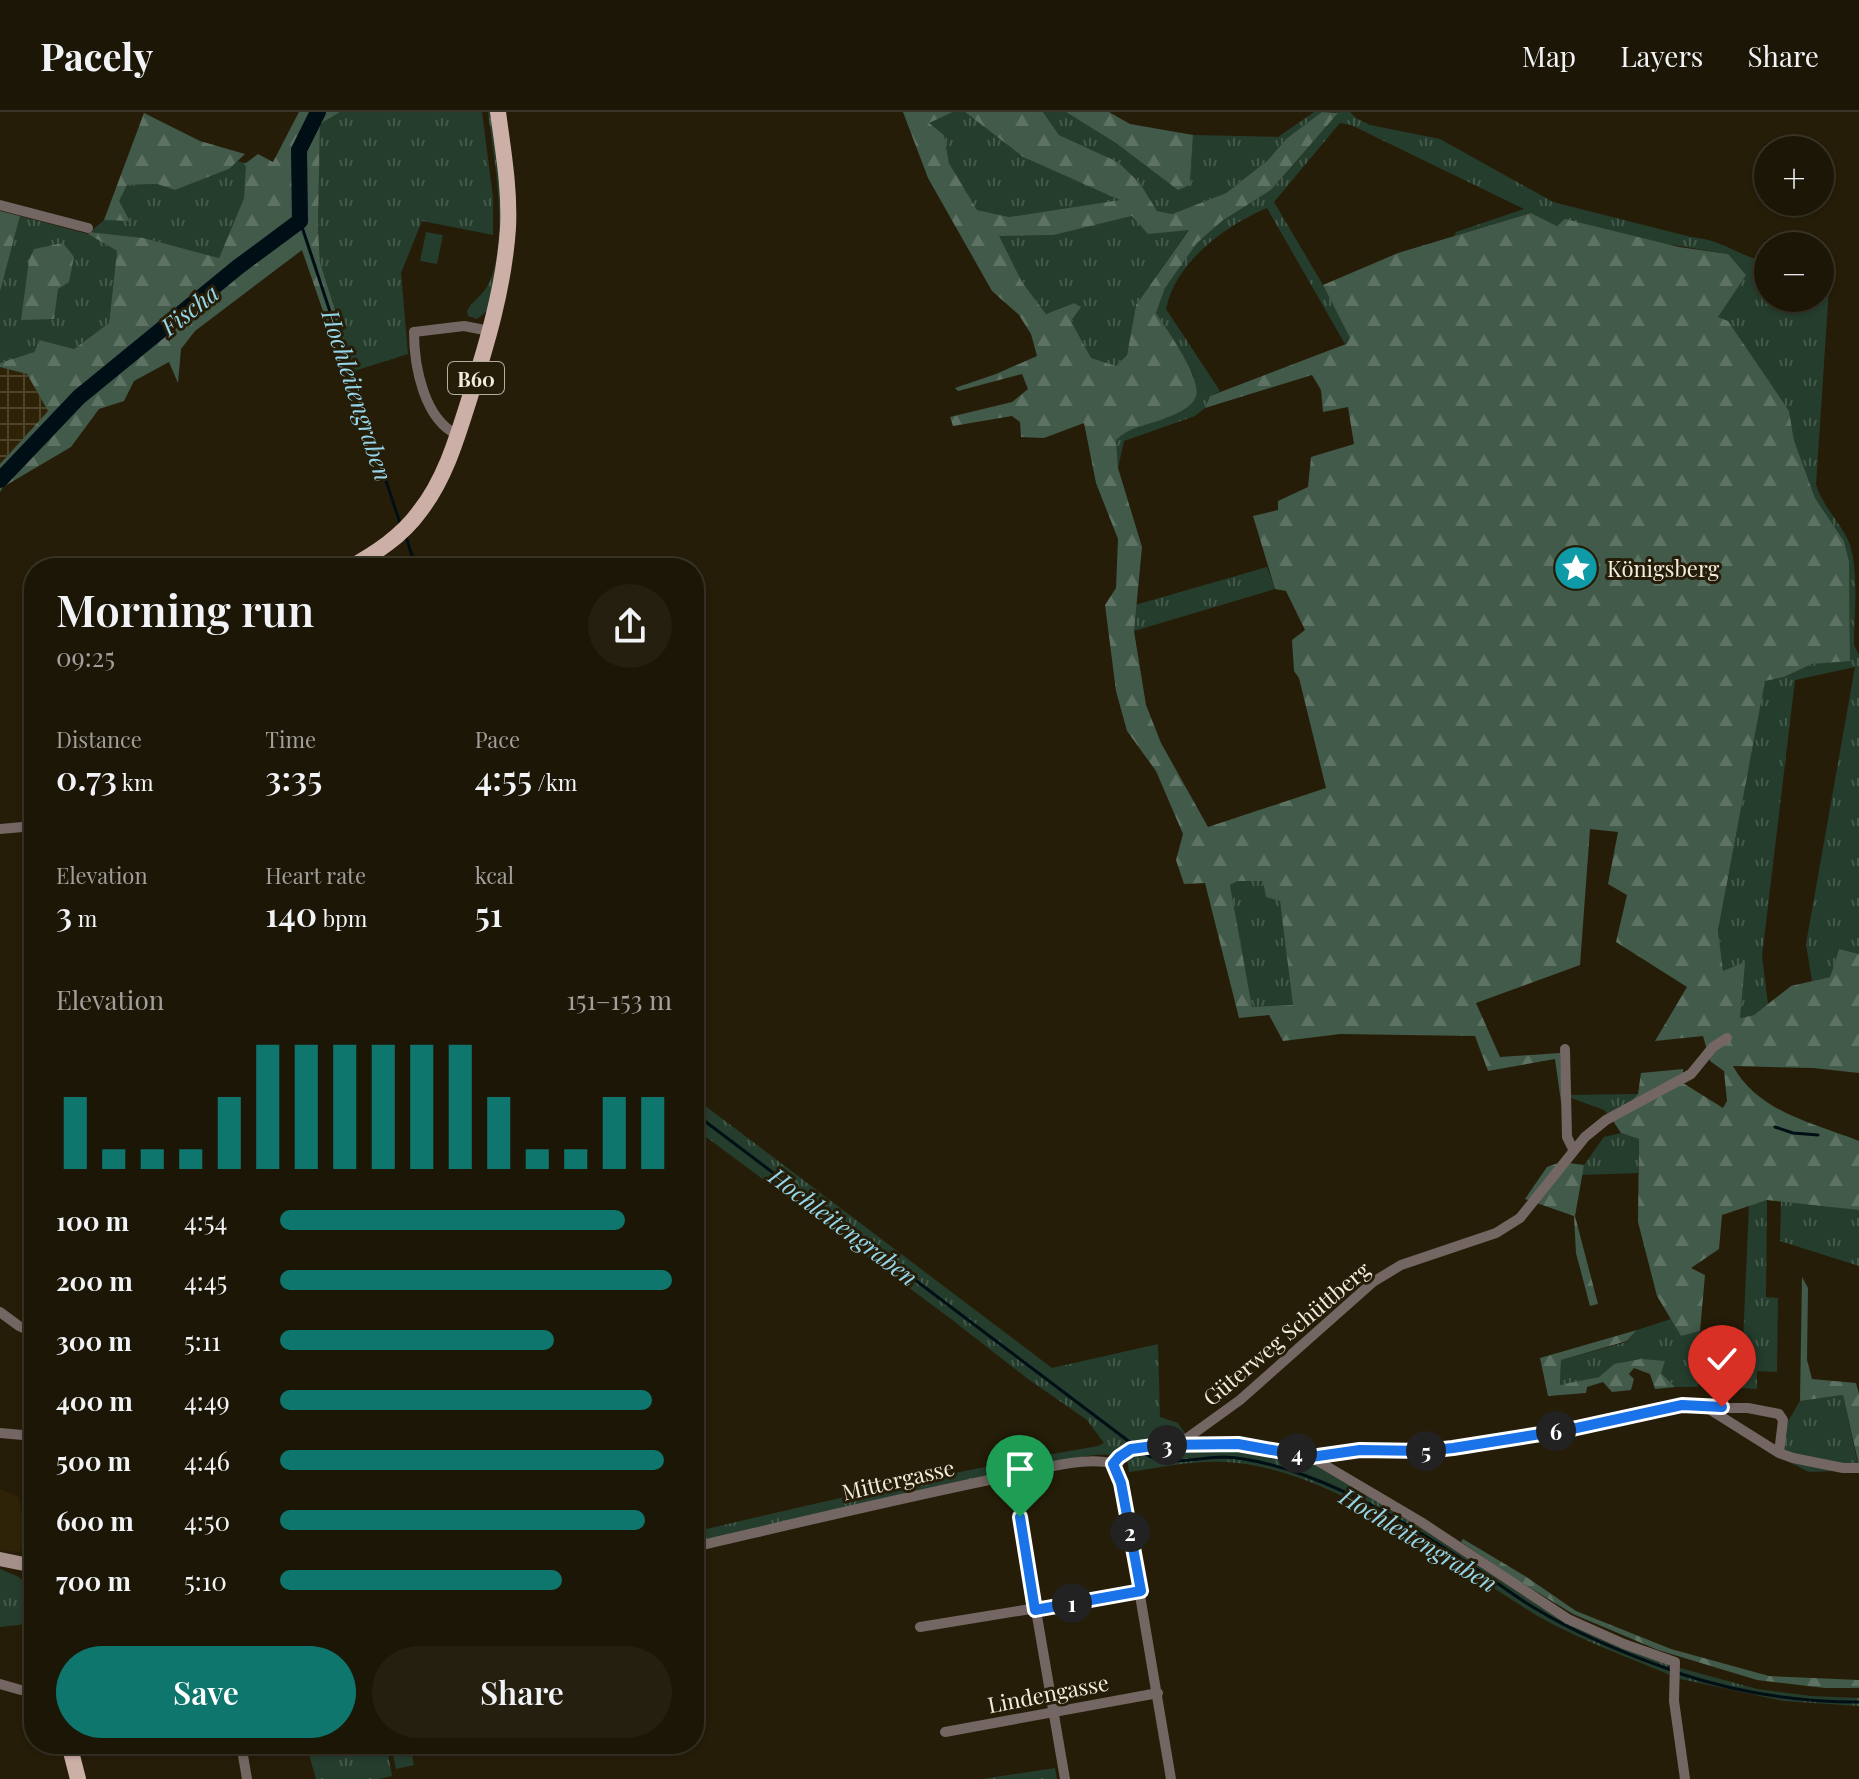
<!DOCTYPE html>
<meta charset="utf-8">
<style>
:root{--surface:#1c1606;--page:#251f10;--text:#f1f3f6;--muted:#a09f9b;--line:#3a3528;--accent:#0f766e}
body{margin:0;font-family:"Playfair Display",serif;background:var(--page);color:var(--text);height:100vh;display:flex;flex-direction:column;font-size:30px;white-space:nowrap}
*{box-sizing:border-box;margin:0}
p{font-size:26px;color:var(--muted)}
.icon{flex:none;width:44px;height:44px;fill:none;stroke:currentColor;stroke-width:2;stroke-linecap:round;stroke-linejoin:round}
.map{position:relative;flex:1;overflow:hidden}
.sheet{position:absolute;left:24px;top:446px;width:680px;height:1196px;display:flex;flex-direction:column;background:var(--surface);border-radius:32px;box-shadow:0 2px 6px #0004,0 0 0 2px var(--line)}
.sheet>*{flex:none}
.fabs{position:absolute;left:1754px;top:24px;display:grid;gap:16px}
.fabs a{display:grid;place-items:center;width:80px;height:80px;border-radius:50%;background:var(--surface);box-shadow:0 2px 6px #0004,0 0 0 2px var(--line);font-size:40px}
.pin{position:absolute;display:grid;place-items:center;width:68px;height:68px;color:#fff;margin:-82px -34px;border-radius:50% 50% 50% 0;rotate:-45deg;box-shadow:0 0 8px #0007}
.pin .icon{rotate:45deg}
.km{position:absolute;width:40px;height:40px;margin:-20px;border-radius:50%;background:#222;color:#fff;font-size:22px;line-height:40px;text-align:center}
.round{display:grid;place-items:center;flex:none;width:84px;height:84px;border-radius:42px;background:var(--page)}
.summary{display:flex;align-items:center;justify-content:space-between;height:136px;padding:0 32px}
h1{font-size:44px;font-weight:600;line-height:60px}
.figures{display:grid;grid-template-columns:repeat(3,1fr);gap:12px;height:136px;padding:8px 32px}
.figures div{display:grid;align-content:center}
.figures b{font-size:34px;font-weight:600}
.figures small{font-size:22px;font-weight:400}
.figures p{font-size:22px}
.chart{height:224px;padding:16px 32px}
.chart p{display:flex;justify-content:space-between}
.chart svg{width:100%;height:144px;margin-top:8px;stroke:var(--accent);stroke-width:6}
.action{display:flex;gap:16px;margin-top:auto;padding:16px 32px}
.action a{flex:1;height:92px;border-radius:48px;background:var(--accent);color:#fff;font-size:32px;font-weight:600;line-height:92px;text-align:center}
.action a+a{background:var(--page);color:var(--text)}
ul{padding:0 32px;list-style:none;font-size:26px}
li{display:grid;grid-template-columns:128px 96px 1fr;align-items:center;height:60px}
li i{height:20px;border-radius:10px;background:var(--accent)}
header{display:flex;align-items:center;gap:48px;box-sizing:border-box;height:112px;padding:0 40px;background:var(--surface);border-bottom:2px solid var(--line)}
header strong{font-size:38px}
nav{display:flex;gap:44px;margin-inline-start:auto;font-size:28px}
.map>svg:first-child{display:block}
.built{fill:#2f2307}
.industrial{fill:url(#industrial-grid)}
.grass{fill:url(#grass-tufts)}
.forest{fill:url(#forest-firs);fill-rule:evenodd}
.pitch{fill:#253d2d}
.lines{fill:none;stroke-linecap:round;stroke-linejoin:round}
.stream{stroke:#000e15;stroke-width:3}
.river{stroke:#000e15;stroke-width:16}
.street{stroke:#746662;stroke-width:10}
.secondary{stroke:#a58f89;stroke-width:14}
.primary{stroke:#ccafa7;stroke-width:16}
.route-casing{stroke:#fff;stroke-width:16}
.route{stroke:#1a73e8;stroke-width:10}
.labels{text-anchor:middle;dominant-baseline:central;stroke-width:6;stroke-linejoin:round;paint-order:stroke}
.shield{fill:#261d08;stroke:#b5ae9e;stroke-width:2}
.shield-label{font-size:20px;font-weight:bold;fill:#f2ecdf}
.poi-label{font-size:22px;fill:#f2ecdf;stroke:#261d08;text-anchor:start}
.street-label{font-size:22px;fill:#f2ecdf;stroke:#261d08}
.water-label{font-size:24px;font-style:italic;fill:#94d5e9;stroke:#261d08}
</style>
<header>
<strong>Pacely</strong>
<nav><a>Map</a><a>Layers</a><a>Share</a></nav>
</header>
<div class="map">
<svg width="1859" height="1667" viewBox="0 0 1859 1667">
<defs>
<pattern id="industrial-grid" width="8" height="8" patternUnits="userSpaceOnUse" patternTransform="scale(2)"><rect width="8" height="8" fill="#2f2307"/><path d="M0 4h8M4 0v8" fill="none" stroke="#4e432b"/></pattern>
<pattern id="grass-tufts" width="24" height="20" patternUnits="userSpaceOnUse" patternTransform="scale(2)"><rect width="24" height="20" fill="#253d2d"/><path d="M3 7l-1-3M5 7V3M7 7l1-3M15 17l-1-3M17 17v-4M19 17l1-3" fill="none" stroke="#45594b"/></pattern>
<pattern id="forest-firs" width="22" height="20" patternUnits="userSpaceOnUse" patternTransform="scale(2)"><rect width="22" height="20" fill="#415a49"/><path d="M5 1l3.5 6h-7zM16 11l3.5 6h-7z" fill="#5d7263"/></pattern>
</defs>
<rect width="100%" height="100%" fill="#261d08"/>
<path class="built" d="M0,1377L19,1385L27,1432L19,1440L0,1438Z"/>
<path class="industrial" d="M0,255L27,262L48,299L0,352Z"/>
<path class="grass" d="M340,0H482L493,85V123L422,109L401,161L408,242L354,259L320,150L318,116L320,12Z
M488,0H494L503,110L488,198L477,207L468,204L467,199C474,187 485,182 490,169C509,121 494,50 488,0Z
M953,0H965L1023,45L1122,88L1009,105L977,98L949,51L944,23L928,11Z
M1043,0H1066L1190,72L1193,23L1278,25L1314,0H1322L1286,27L1268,48L1226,81L1172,102L1157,99L1140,71L1118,50L1059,23Z
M1336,0H1350L1356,6L1370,13L1440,27L1553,90L1691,125C1725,128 1739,145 1768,150V186H1820V158L1830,160L1816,373C1824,397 1843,413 1850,433C1859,461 1854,504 1854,533L1859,543V842L1839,837L1830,865L1812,869L1806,832L1855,555L1795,568L1762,844L1768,892L1754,903L1739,906L1744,851L1723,860L1718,820L1765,568L1784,565L1812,552L1850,548L1849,449L1844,429L1815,386L1794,328L1789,299L1718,205L1728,142L1557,114L1531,101L1454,124L1456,120L1524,97L1351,13L1340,11L1274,90L1323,173L1350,226L1345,232L1267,96C1226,113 1175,150 1166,197L1220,279L1210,284L1205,296L1195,304L1124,329L1118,356L1116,328L1125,318L1160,308L1188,295L1194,264L1156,201L1165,176L1197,131L1222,109L1271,78L1337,2Z
M237,49L246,51L244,86L219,146L144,126L90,120L104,108H130L118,89L127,73L157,72L175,78L229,57Z
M20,104L88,122L117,139L109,211L74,237L40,228L34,240L0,251V180Z
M1132,104L1190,116L1136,193L1127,243L1116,254L1091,247L1071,209L1080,195L1074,191L1046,202L1022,170L998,124L1054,123Z
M1267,455L1275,477L1134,519L1135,493Z
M1264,768L1280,788L1294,893L1252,896L1230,773L1238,769Z
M1638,982L1613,1009L1604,998L1563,983Z
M704,993L1052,1256L1158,1232L1160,1305L1178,1311L1195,1336C1233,1335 1277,1337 1312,1351L1396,1400L1541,1495L1668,1552L1670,1563C1628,1545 1575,1526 1536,1503C1447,1448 1333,1356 1226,1350C1195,1348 1161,1355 1129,1360L1127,1346C1104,1337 1073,1347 1049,1352C929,1373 812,1408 694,1439V1420C828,1388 962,1357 1098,1334L1104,1331L1087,1308L1028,1267L951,1207L694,1016V996Z
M1621,1021L1639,1027L1638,1061L1581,1063L1584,1053L1604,1025Z
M1767,1088L1766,1185L1778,1186L1777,1260L1757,1259V1277L1741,1276L1749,1093Z
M1781,1088L1859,1098V1154L1780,1129Z
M1671,1207L1681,1224L1700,1219L1698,1275H1675L1661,1261L1614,1252L1599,1265L1560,1274L1561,1248L1627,1230L1637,1218Z
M1843,1283L1859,1358L1809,1360L1783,1347L1787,1311L1800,1289Z
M0,1457L19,1465L33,1479L34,1511L0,1515Z
M1680,1556L1757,1577L1811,1584L1859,1586V1594L1784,1589L1676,1566Z
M306,1632H386L392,1664L379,1667H316Z
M1055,1656L1057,1667H982Z"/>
<path class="forest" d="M299,0H340L320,12L318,116L320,150L354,259L346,266L302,138L195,219L181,237L178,271L169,250L134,269L124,289L99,297L71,335L3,375L0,380V352L48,299L27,262L0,255V251L34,240L40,228L74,237L109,211L117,139L88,122L90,120L144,126L219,146L244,86L246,51L258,42L273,50Z
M903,0H953L929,11L944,23L949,51L977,98L1009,105L1120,88L1023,45L965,0H1043L1059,23L1118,50L1140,71L1157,99L1172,102L1226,81L1268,48L1286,27L1322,0L1338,1L1271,78L1222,109L1197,131L1165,176L1156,201C1166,217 1202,266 1196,284C1192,297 1173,303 1161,308C1144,314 1129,315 1116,328L1118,356L1142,435L1134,519L1146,593L1161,631L1208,715L1326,676L1299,566L1294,559L1292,528L1305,518L1286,479L1275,477L1253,404L1278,398V389L1308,375L1311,345L1354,332L1348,295L1323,300L1321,278L1312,263L1205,296L1210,284L1346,232L1350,226L1323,173L1398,141L1531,101L1557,114L1565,107L1679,135L1728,142L1746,163L1718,205L1728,209L1789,299L1794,328L1815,386L1844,429L1849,449L1850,549L1812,552L1784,565L1765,569L1718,819L1723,859L1745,850L1740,906L1754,903L1791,874L1830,865L1839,837L1859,842V961L1813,956L1733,954C1758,1000 1813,1011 1859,1029V1098L1767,1088L1722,1103L1719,1137L1691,1156L1705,1163L1700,1219L1681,1224L1657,1184L1638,1110L1639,1027L1621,1021L1613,1009L1638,982L1641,961L1683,957V971L1723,996L1727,989L1724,959L1710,949L1703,924L1655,929L1687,875L1616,830L1627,783L1608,772L1618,720L1590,717L1580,853L1476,891L1500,945L1560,941L1563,1004L1555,947L1488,959L1475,924L1340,922L1283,929L1269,903L1239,906L1205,771L1184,772L1176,748L1183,722L1156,659L1127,619L1116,579L1105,493L1116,476L1118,427L1096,371L1084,311L1044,326L1021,325L1020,310L1012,304L953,314L950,305L1012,290L1028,277L1022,262L958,279L955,276L996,262L1037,244L1031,222L1019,203L992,179L928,66ZM1132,104L1148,122L1189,118L1136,193L1127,243L1116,254L1091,246L1071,209L1081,195L1074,191L1046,202L1022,170L999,124L1054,123ZM1238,769H1263L1266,785L1280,789L1293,893L1252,895L1230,773Z
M1066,0H1109L1130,12L1193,23L1190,73L1178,78L1116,31Z
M144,1L200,29L245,42L229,57L175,78L157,72L127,73L119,89L130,109L104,108Z
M0,99L20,104L0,180Z
M63,131L74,145L69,170L58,177L54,207L21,208L29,148L34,137Z
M1561,1050L1584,1053L1575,1104L1598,1192L1590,1194L1576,1141L1574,1104L1525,1087L1547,1055Z
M1802,1165L1808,1176L1807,1248L1812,1267L1856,1271L1859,1282V1354L1843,1283L1800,1289Z
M1637,1218L1627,1229L1561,1248L1560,1273L1599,1265L1614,1252L1641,1247L1665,1249L1661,1261L1675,1275L1655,1277L1650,1262L1634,1256L1629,1262L1634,1267L1631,1278L1612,1280L1603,1270L1587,1275L1586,1281L1548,1284L1540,1246Z
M1463,1427L1525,1464L1576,1499L1671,1537L1769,1564L1859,1568V1576H1825L1757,1568L1658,1538L1573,1502L1514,1466L1461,1430Z"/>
<path class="pitch" d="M426,120L443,123L437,152L420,149Z
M391,1632H410L414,1653L396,1657Z"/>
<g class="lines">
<path class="stream" d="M300,109L400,411
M406,425L416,456
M694,1001L1135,1334
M1775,1015L1793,1021L1818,1023
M1141,1339C1163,1357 1198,1345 1224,1345C1249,1346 1278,1354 1301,1362C1362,1384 1418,1418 1472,1454C1494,1468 1515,1485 1538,1498C1579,1523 1626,1542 1671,1558
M1678,1561C1735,1580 1799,1590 1859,1590"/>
<path class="river" d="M0,368L79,285L238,155L300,109L299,38L318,0"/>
<path class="street" d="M0,93L88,116
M458,323C424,308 414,254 414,220L464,214L490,219
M0,717L34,714
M1565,937L1567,1025L1574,1039
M0,1200L19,1214L34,1221
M1711,1296H1748L1779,1302L1783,1308L1779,1341
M0,1321L34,1324
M1179,1332L1240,1288L1373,1170L1401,1153L1496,1121L1520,1106L1585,1025L1606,1008L1691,962L1713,935L1727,926
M1311,1345L1360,1338L1425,1339L1453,1336L1572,1317L1682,1293L1709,1297L1779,1341L1793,1346L1843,1356H1859
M1113,1352L1121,1371L1171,1667
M1020,1405L1065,1667
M694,1435C797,1411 900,1386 1004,1365C1033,1359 1086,1343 1113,1352L1131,1337L1161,1333L1238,1332L1311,1345L1421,1410L1568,1507L1624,1532L1675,1550L1674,1589L1685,1667
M920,1515L1141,1479
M0,1572L21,1578L34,1579
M945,1620L1158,1581
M241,1632L247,1667"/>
<path class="secondary" d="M0,1447L34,1454"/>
<path class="primary" d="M349,456C376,441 402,424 420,399C445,367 457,326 469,288C487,232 504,175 508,116C510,77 503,38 498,0
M69,1632L78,1667"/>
</g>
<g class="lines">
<g class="route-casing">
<path id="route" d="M1020,1405L1035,1498L1141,1479L1121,1371L1113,1352L1119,1345L1131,1337L1161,1333L1238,1332L1311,1345L1360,1338L1425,1339L1453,1336L1572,1317L1682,1293L1722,1295"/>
</g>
<use href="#route" class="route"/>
</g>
<defs>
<g id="sight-disc" transform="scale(2.3)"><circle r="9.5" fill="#0f9aa8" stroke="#261d08"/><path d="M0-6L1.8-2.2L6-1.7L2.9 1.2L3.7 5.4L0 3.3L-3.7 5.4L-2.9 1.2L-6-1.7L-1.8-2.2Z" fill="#fff"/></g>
</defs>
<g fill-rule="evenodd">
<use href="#sight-disc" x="1576" y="456"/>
</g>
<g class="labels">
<rect class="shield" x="448" y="250" width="56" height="32" rx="6"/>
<g class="shield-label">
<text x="476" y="266">B60</text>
</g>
<g class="poi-label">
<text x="1607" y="456">Königsberg</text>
</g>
<g class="street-label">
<text transform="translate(1286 1221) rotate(-40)">Güterweg Schüttberg</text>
<text transform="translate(898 1367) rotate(-13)">Mittergasse</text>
<text transform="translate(1048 1581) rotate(-11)">Lindengasse</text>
</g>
<g class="water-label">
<text transform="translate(189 197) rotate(-38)">Fischa</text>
<text transform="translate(358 283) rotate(72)">Hochleitengraben</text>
<text transform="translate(844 1114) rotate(37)">Hochleitengraben</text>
<text transform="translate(1419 1427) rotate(31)">Hochleitengraben</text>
</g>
</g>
</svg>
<div class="fabs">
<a>+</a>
<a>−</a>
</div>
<div class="pin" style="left:1020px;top:1405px;background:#1e9e55"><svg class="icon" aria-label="arrive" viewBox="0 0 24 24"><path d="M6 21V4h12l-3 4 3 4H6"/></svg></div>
<div class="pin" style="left:1722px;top:1295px;background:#d93025"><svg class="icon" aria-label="check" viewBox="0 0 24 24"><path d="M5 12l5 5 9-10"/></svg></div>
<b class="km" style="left:1072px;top:1491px">1</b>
<b class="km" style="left:1130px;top:1420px">2</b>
<b class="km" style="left:1167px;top:1333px">3</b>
<b class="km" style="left:1297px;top:1341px">4</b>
<b class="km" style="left:1426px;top:1339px">5</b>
<b class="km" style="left:1556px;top:1319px">6</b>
<section class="sheet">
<div class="summary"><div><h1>Morning run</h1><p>09:25</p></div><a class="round"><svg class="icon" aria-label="share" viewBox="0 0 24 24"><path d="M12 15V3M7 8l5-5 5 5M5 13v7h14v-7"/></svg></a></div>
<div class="figures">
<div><p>Distance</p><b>0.73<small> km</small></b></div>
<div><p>Time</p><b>3:35</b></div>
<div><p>Pace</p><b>4:55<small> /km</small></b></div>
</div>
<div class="figures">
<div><p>Elevation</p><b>3<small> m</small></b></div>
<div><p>Heart rate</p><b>140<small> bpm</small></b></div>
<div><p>kcal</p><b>51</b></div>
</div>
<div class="chart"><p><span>Elevation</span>151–153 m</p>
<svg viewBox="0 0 160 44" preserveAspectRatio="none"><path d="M5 44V22M15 44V38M25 44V38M35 44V38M45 44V22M55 44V6M65 44V6M75 44V6M85 44V6M95 44V6M105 44V6M115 44V22M125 44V38M135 44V38M145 44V22M155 44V22"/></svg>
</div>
<ul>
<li><b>100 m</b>4:54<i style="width:88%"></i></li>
<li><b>200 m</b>4:45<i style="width:100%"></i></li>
<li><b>300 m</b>5:11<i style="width:70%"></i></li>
<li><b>400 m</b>4:49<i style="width:95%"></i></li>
<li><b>500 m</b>4:46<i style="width:98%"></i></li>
<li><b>600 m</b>4:50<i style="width:93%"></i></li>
<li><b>700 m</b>5:10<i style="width:72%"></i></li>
</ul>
<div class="action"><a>Save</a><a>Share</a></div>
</section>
</div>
